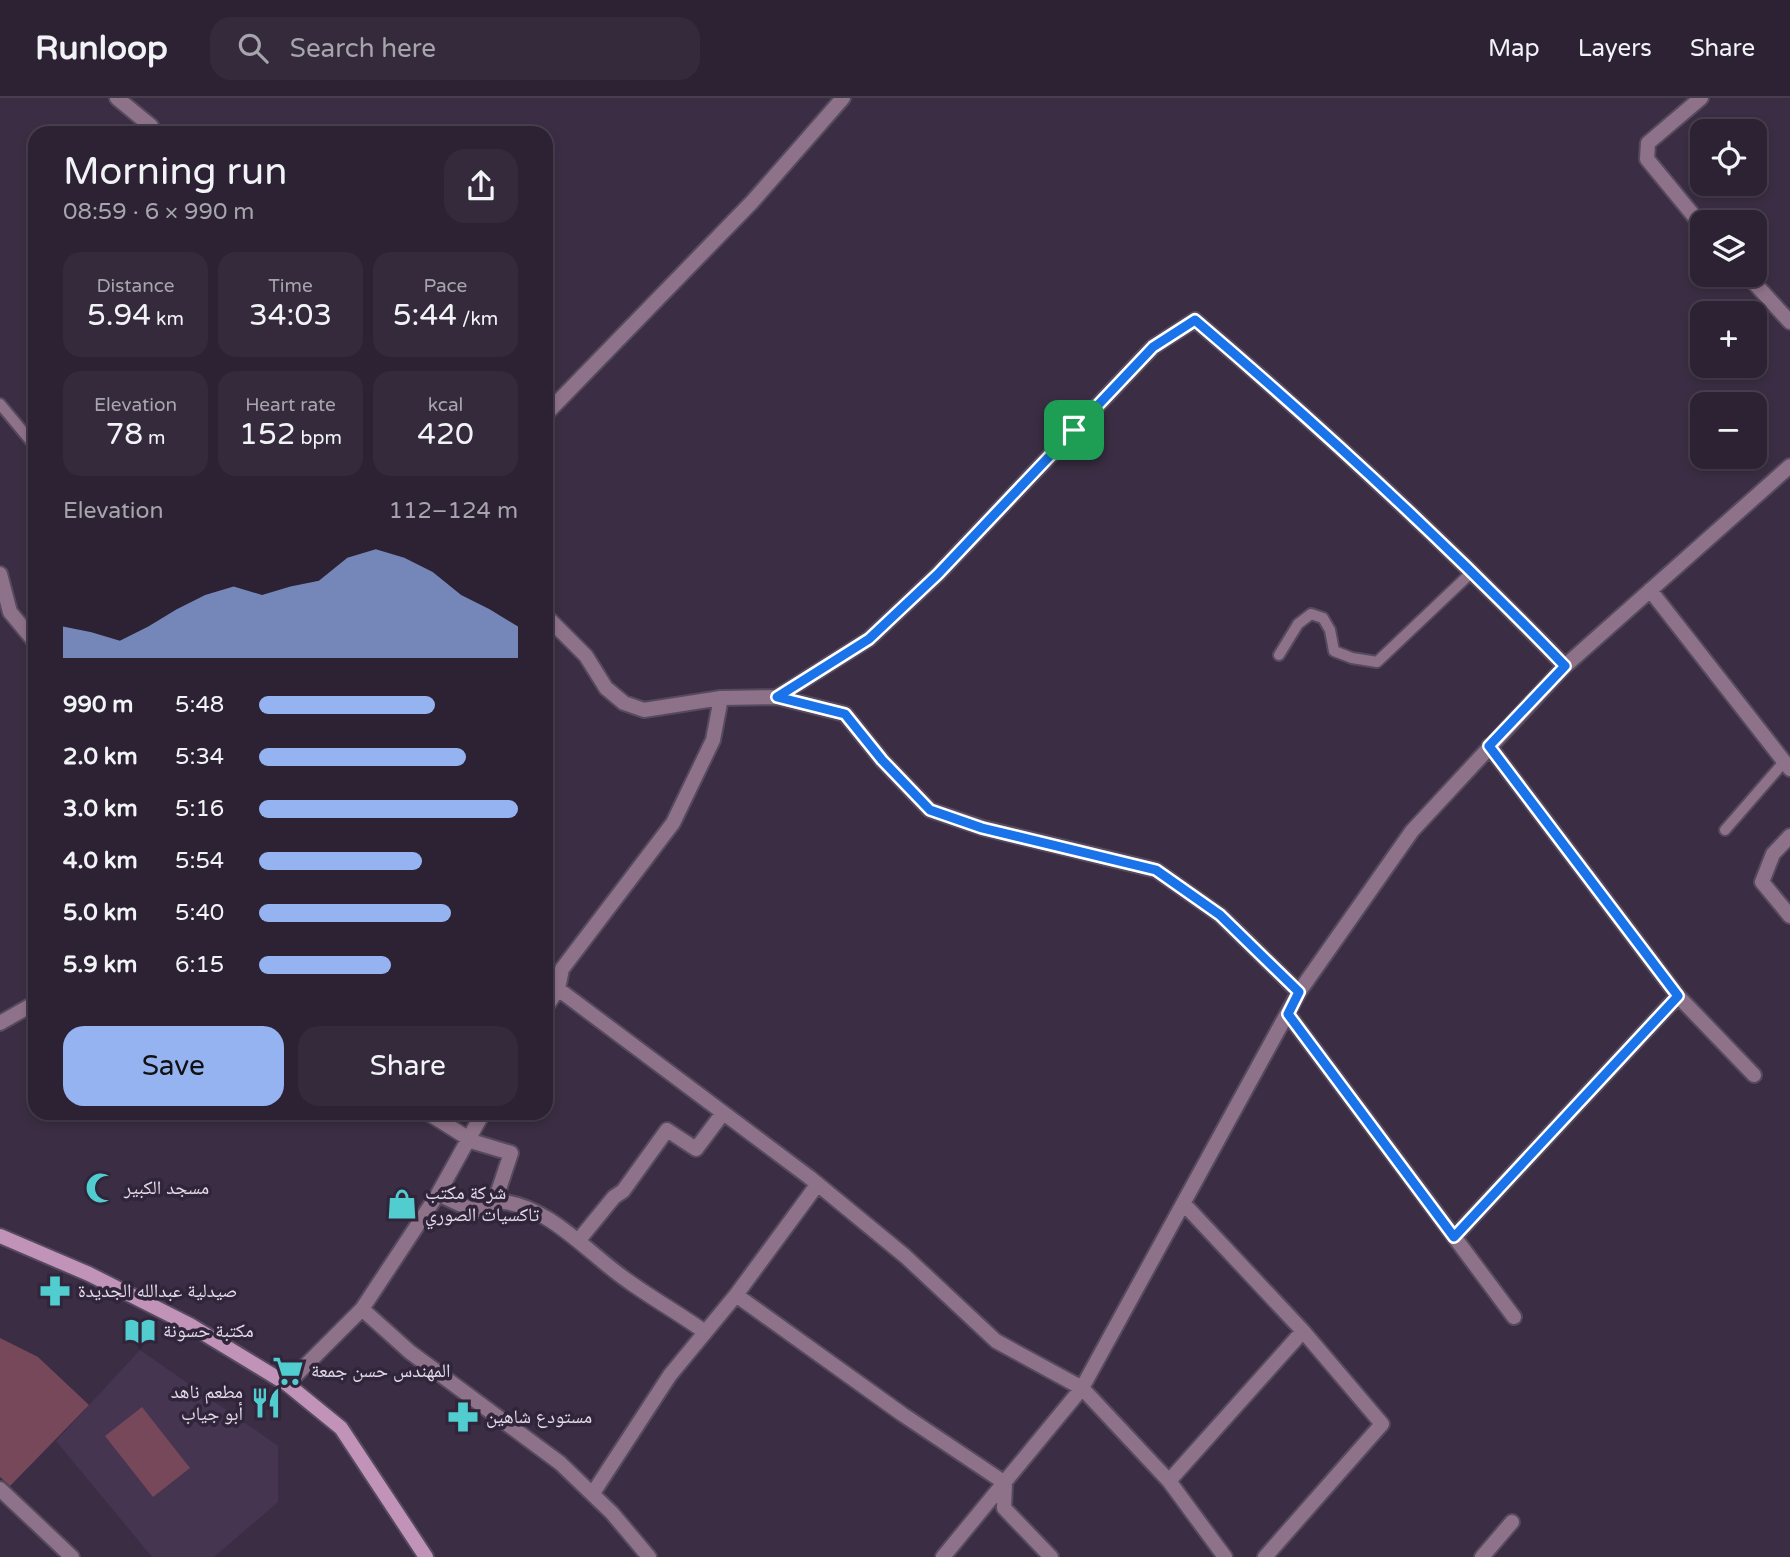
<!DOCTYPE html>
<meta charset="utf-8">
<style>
:root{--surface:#2c2233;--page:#342a3b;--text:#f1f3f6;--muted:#a6a4ac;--line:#483f4e;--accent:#95b2f1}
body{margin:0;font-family:"Varela Round","Noto Naskh Arabic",sans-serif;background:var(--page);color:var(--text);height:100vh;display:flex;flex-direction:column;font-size:26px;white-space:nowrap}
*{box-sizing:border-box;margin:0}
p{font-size:23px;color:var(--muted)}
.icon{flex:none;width:38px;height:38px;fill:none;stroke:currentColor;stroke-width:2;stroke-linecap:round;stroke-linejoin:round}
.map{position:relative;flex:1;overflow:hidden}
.sheet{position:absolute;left:28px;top:28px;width:525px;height:994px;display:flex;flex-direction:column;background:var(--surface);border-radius:21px;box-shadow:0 4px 10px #0003,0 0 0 2px var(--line)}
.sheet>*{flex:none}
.buttons{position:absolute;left:1690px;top:21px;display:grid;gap:14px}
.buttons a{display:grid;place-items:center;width:77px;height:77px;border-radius:14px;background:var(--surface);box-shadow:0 4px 10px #0003,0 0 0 2px var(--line);font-size:35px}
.pin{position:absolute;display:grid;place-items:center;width:60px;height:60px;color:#fff;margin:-30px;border-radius:14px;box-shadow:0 4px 10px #0006}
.round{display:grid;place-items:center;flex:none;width:74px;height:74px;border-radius:21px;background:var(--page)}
.head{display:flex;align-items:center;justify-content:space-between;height:119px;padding:0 35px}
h1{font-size:38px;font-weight:600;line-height:52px}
.figures{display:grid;grid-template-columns:repeat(3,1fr);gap:10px;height:119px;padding:7px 35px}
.figures div{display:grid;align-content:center;border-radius:18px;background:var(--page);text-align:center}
.figures b{font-size:30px;font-weight:600}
.figures small{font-size:19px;font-weight:400}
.figures p{font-size:19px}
.chart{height:196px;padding:14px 35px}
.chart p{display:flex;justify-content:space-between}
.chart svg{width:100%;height:126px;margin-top:7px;fill:var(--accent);opacity:.7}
.primary-button{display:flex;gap:14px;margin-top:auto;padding:14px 35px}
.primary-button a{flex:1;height:80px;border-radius:21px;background:var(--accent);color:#111;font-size:28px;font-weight:600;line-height:80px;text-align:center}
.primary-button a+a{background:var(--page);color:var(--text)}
ul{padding:0 35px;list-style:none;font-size:23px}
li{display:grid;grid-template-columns:112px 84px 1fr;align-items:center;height:52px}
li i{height:18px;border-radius:9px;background:var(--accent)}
header{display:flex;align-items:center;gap:42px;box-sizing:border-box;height:98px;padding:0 35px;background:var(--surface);border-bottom:2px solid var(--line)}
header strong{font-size:33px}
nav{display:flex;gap:38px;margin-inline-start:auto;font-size:24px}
.search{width:490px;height:63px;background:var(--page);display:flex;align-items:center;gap:18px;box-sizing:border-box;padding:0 24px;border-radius:21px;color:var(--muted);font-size:26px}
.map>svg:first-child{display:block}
.built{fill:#453551}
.green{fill:#77475a}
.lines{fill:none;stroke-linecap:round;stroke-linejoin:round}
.lane-casing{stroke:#564a5f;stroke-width:14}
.street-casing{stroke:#564a5f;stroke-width:18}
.secondary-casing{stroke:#564a5f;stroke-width:18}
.lane{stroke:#8e7289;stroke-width:10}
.street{stroke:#8e7289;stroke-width:14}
.secondary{stroke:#c193b9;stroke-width:14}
.route-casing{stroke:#fff;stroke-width:14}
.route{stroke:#1a73e8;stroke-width:9}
.labels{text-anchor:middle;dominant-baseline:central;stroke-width:7;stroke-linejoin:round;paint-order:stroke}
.poi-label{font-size:19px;fill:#e4dcea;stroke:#30253a;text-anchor:start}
</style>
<header>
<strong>Runloop</strong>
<div class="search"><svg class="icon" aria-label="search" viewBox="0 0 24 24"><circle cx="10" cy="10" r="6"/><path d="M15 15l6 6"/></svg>Search here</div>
<nav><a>Map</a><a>Layers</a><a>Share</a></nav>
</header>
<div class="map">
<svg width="1790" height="1459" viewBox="0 0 1790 1459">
<rect width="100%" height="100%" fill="#3b2e44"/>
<path class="built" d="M140,1252L278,1348V1404L214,1459H152L56,1343Z"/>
<path class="green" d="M0,1240L38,1259L89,1307L10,1388L0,1379Z
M142,1309L190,1370L153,1399L105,1338Z"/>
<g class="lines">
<g class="lane-casing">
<path id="lane" d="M0,306L35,348
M1279,557L1298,526L1311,516L1323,520L1330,532L1334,553L1352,560L1377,564L1473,473
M1725,732L1784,664"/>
</g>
<g class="street-casing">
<path id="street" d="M117,0L151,28V35
M1701,0L1648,45L1647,61L1703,129
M1747,177L1790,224
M546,316L752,104L843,0
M0,476L10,514L35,544
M1650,492L1790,671
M546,518L586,558L606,590L624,605L644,612L721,600L777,599L845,616L882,662L930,712L983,730L1156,772L1220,817L1299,894
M777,599L869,541L938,476L1153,249L1195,222C1324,332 1447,446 1565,568
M1489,648L1678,898L1754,977
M1790,738L1773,756L1762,784L1790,818
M546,882L809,1079L905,1158L996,1243L1082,1290L1169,1383L1225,1459
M546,909L558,891L562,871L673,725L713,642L721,600
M1288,916L1514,1219
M0,925L35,905
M294,1015H296
M428,1015L474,1044L511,1055L495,1103C548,1105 587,1155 628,1183C653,1201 680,1216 705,1234
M438,1096L470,1111L490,1113L495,1103
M1184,1106L1303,1233L1382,1326L1265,1459
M1454,1139L1678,898
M578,1143L614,1099L623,1093L667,1032L696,1051L723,1015
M736,1197L902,1316L1005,1385L1004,1410L1051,1459
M362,1211L410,1254L560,1365L612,1415L649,1459
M287,1286L362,1211L438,1096L483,1015
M1169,1383L1303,1233
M0,1391L72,1459
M593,1395L670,1277L736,1197L817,1087
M943,1459L1082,1290L1299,894L1412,733L1565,568L1790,368
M1482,1459L1512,1424"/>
</g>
<g class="secondary-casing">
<path id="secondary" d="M0,1138L89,1176L190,1227L287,1286L341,1330L426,1459"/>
</g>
<use href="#lane" class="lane"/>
<use href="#street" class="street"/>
<use href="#secondary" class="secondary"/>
</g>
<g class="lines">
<g class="route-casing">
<path id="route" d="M1195,222C1324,332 1447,446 1565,568L1489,648L1678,898L1454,1139L1288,916L1299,894L1220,817L1156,772L982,730L930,712L882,662L845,616L777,599L869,541L938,476L1153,249Z"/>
</g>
<use href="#route" class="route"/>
</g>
<defs>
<g id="mosque-bare" transform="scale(2.415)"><path d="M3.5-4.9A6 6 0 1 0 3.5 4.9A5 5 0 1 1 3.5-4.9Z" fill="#52cdcf" stroke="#30253a" stroke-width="2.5" paint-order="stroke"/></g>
<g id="shop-bare" transform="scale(2.415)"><path d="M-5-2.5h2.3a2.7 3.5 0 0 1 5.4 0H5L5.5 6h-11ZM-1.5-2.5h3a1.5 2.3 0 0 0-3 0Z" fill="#52cdcf" stroke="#30253a" stroke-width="2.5" paint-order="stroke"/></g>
<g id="pharmacy-bare" transform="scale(2.415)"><path d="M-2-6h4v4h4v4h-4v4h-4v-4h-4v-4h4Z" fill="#52cdcf" stroke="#30253a" stroke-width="2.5" paint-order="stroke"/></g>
<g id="library-bare" transform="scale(2.415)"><path d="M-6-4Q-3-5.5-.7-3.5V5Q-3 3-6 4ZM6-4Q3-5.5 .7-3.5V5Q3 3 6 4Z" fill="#52cdcf" stroke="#30253a" stroke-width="2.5" paint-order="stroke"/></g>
<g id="supermarket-bare" transform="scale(2.415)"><path d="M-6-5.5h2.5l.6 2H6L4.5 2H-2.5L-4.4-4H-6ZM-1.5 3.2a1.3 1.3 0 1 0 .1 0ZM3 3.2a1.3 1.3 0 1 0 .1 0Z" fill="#52cdcf" stroke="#30253a" stroke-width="2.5" paint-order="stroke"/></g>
<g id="restaurant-bare" transform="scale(2.415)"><path d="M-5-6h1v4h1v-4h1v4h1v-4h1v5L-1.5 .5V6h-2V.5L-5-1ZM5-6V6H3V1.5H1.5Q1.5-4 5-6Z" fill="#52cdcf" stroke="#30253a" stroke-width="2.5" paint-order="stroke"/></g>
</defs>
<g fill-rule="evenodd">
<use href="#mosque-bare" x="101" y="1090"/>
<use href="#shop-bare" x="402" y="1106"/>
<use href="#pharmacy-bare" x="55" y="1193"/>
<use href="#library-bare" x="140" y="1233"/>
<use href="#supermarket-bare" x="288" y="1273"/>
<use href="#restaurant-bare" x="266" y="1305"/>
<use href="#pharmacy-bare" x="463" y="1319"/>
</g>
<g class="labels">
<g class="poi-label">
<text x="124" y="1090">مسجد الكبير</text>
<text x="425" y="1095">شركة مكتب<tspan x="425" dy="22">تاكسيات الصوري</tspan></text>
<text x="78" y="1193">صيدلية عبدالله الجديدة</text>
<text x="163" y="1233">مكتبة حسونة</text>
<text x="311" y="1273">المهندس حسن جمعة</text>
<text x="243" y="1294" text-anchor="end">مطعم ناهد<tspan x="243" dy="22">أبو جياب</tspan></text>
<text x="486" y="1319">مستودع شاهين</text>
</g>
</g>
</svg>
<div class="buttons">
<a><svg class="icon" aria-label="locate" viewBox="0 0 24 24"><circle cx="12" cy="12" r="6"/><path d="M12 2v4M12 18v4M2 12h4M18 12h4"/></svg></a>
<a><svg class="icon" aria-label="layers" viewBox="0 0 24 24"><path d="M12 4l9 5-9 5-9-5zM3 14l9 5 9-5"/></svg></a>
<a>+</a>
<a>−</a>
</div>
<div class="pin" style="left:1074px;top:332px;background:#1e9e55"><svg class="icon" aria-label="arrive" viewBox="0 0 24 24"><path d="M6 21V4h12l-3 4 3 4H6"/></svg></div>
<section class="sheet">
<div class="head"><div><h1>Morning run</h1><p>08:59 · 6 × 990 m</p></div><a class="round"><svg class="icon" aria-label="share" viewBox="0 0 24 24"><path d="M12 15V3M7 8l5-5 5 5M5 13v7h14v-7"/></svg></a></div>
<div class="figures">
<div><p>Distance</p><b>5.94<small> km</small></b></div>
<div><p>Time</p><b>34:03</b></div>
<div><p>Pace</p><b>5:44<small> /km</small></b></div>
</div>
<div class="figures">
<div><p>Elevation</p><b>78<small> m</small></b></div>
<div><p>Heart rate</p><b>152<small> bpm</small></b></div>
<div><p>kcal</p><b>420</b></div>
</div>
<div class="chart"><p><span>Elevation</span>112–124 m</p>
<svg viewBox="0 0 160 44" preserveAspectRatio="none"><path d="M0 44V33L10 35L20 38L30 33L40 27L50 22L60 19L70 22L80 19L90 17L100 9L110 6L120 9L130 14L140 22L150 27L160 33V44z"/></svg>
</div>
<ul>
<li><b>990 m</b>5:48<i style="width:68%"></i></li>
<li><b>2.0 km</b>5:34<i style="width:80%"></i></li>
<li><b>3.0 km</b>5:16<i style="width:100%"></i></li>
<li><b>4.0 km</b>5:54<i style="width:63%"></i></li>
<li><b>5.0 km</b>5:40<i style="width:74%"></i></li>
<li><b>5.9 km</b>6:15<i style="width:51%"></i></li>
</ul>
<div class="primary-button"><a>Save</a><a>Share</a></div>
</section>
</div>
